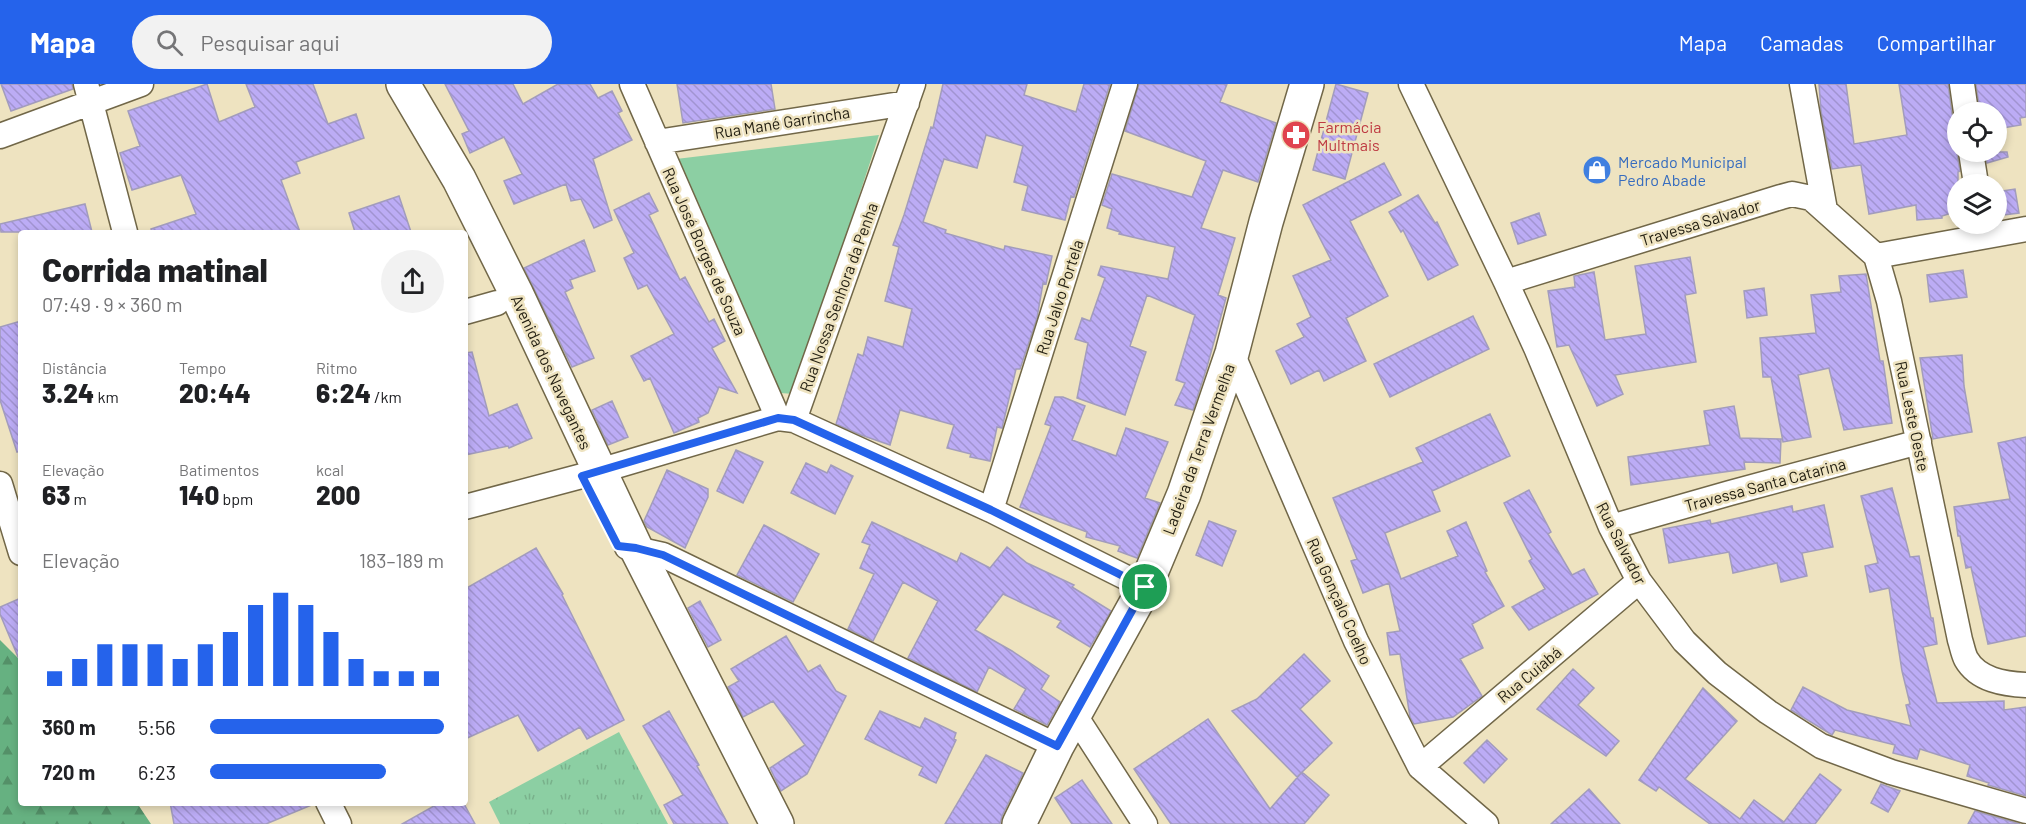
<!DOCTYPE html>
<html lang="pt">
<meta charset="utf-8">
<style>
:root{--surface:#fff;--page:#f2f2f2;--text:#202124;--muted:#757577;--accent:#2563eb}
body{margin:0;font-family:Barlow,sans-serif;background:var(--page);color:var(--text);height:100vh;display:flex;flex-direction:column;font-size:22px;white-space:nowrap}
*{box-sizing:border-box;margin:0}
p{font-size:20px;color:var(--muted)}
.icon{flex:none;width:33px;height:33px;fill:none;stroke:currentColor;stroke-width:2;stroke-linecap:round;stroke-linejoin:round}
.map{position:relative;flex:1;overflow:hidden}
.sheet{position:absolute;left:18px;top:146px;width:450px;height:576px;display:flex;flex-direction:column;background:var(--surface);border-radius:6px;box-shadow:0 3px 9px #0003}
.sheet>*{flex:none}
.buttons{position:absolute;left:1947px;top:18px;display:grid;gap:12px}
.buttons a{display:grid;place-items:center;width:60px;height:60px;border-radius:50%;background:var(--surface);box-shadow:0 3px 9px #0003;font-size:30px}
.pin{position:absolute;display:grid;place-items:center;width:51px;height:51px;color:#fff;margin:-26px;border:3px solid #fff;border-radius:50%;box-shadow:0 2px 6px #0007}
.round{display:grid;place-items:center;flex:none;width:63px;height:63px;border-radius:32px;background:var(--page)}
.overview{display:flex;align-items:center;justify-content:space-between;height:102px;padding:0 24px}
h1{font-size:33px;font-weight:800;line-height:45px}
.metrics{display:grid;grid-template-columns:repeat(3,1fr);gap:9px;height:102px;padding:6px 24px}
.metrics div{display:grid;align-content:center}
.metrics b{font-size:26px;font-weight:800}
.metrics small{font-size:16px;font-weight:400}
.metrics p{font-size:16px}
.chart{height:168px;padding:12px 24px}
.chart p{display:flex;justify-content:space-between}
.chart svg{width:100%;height:108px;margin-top:6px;stroke:var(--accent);stroke-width:6}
ul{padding:0 24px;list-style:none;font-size:20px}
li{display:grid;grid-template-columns:96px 72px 1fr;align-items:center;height:45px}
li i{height:15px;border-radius:8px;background:var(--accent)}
header{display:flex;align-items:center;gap:36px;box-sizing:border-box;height:84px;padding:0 30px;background:var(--accent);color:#fff}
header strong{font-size:28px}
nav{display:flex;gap:33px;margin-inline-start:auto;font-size:21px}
.search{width:420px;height:54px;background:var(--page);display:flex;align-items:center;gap:15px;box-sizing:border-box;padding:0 21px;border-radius:33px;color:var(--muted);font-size:22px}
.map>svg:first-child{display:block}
.grass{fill:url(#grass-tufts)}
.forest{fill:url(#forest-firs)}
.green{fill:#8ccfa3}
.building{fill:url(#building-back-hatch);stroke:#a29cbc;stroke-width:1.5}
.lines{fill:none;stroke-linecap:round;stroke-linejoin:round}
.minor-casing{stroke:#716748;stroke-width:27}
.secondary-casing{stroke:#716748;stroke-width:36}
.minor{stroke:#fff;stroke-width:24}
.secondary{stroke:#fff;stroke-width:33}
.route-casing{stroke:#fff;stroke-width:12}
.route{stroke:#2563eb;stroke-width:8}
.labels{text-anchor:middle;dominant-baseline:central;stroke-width:5;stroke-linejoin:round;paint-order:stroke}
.street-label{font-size:16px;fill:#242013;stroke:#eee3c0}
.health-label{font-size:16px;fill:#be3a42;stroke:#eee3c0;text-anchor:start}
.shop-label{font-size:16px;fill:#366cbe;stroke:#eee3c0;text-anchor:start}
</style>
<header>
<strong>Mapa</strong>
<div class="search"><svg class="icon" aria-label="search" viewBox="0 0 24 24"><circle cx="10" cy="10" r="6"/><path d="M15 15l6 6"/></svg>Pesquisar aqui</div>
<nav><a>Mapa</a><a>Camadas</a><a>Compartilhar</a></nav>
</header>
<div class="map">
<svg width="2026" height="740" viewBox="0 0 2026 740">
<defs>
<pattern id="grass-tufts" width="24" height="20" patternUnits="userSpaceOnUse" patternTransform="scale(1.5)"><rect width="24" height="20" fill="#8ccfa3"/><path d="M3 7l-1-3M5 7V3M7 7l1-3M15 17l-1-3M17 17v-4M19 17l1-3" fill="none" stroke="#79b18b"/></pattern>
<pattern id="forest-firs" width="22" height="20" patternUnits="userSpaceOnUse" patternTransform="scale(1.5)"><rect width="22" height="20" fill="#66b181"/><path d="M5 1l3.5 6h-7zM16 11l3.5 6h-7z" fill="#549068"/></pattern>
<pattern id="building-back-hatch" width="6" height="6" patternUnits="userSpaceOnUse" patternTransform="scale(1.5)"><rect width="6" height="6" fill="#bcacf5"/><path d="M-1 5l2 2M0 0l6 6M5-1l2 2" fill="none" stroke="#a194d1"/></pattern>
</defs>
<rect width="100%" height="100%" fill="#eee3c0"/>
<path class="grass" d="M619,648L668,740H500L489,718Z"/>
<path class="forest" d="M0,556L21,577V718L137,719L151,740H0Z"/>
<path class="green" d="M879,51L794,310L780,309L676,75Z"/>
<path class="building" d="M1,0H72L73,5L11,27Z
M207,0L219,38L255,23L246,0H313L328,40L356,30L364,54L296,78L300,89L281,96L300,148H152L151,145L196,130L181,91L132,106L120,69L140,62L128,27Z
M445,0H513L523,20L558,0H590L598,14L612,7L622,27L618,29L632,56L593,75L612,136L594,144L581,115L571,117L566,100L514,120L504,97L522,90L504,53L470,69L462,50L469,47Z
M677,0H771L775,25L683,39Z
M943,0H1027L1024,11L1076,28L1084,0H1110L1074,113L1071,112L1065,136L1022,126L1028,102L1014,98L1023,62L986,51L977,84L944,75L923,138L946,146L945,149L1004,166L1005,162L1052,172L1046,200L1043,199L1037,234L1020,285H1016L1002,344L997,343L990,377L970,373L971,370L947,364L954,341L900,326L890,361L861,351L836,340L858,270L863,272L868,253L903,263L912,225L885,217L899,163L893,161L904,131L931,43L933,44Z
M1139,0H1227L1220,18L1276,39L1258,98L1223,86L1201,144L1235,154L1218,211L1226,214L1207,283L1193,326L1175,321L1185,299L1176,296L1195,231L1147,211L1130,262L1146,268L1125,331L1077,314L1088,259L1075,255L1082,234L1090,237L1105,194L1098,191L1101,182L1168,195L1175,163L1119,150L1120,148L1107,144L1112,125L1102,121L1112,90L1192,113L1206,77L1125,47Z
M1336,0L1368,9L1345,95L1313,86Z
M1819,0H1846L1854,60L1907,51L1899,0H1948L1952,30L1958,39L1957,70L1960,87L1958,88V127L1942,132V134L1917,136L1916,121L1869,130L1861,81L1832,85L1821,27Z
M1976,0H2026V33L2020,34L2021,41L1996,45V28H1980Z
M1985,68H2007L2008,73L1987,79Z
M1384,79L1401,111L1350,137L1388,212L1346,234L1366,277L1324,297L1319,286L1291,300L1276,267L1304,253L1297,240L1311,233L1293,192L1331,176L1303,121Z
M2015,105L2019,129L1996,132V108Z
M649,109L658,127L649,131L680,196L685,193L709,238L714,235L725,257L712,264L737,309L719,303L708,329L698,334L699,338L674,349L650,294L644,297L631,272L674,250L647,201L638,205L624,174L634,169L614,126Z
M1418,111L1435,139L1437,138L1458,181L1428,196L1403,146L1401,148L1389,128Z
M399,112L411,148H355L349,129Z
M85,120L92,148H1L0,140Z
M1539,129L1546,151L1518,160L1511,139Z
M584,156L595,187L570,196L573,204L565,208L594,274L572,283L524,184Z
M1690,173L1696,209L1685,211L1696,278L1615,291L1623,310L1597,322L1569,261L1557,263L1548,207L1575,203L1574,192L1594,188L1605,256L1646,250L1635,182Z
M1963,186L1967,213L1930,218L1927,191Z
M1866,190L1880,277H1883L1892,339L1844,346L1829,284L1798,291L1811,353L1783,358L1771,293H1763L1760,254L1816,249L1811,211L1841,208L1839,192Z
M1764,204L1767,231L1747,234L1744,207Z
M1473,232L1489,265L1390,313L1374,280Z
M21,237V367L17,368L0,316V243Z
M472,268L489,332L517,320L532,354L509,364L508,362L465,371V269Z
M1962,271L1964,302L1972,348L1933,355L1920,274Z
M1055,313H1063L1085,322L1072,356L1116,372L1126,344L1168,358L1145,414L1160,419L1137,474L1118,467L1120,462L1086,453L1087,448L1020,423L1051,342L1045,340Z
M612,317L628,353L608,361L592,326Z
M1734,322L1740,354L1781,355L1780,379L1744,378L1745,385L1631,401L1628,373L1710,361L1704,327Z
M1490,330L1510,372L1432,407L1440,427L1385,449L1401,495L1458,472L1447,447L1466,438L1487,487L1485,488L1504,522L1472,540L1483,564L1460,575L1482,612L1453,633L1414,640L1410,633L1400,570L1390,571L1387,549L1400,547L1389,499L1363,509L1351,477L1357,475L1333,414L1423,378L1416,364Z
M2026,353V552L1988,560L1971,483L1966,484L1960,452H1958L1954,423L2010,415L1998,359Z
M736,366L763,378L743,419L717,407Z
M806,379L827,389L831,381L853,392L835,430L791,409Z
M667,386L708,405V413L685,464L647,443L644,437Z
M1892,404L1910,473L1919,472L1931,534H1933L1937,560L1923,563L1937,619L2004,617V626L2026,623V712L1988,701L1989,699L1967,692L1970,681L1920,665L1917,675L1893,669L1895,661L1835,646L1832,651L1791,626L1803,603L1847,626L1911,642L1906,621L1910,620L1902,587L1889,504L1870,508L1865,482L1878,479L1861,412Z
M1529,406L1551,448L1548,450L1572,491L1584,485L1598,510L1529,546L1512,523L1545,505L1529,477L1532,475L1504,419Z
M1824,421L1833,463L1802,469L1807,492L1781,498L1777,479L1733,489L1729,468L1669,479L1663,445L1710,436L1711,440L1792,422L1793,428Z
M1209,437L1236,447L1222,482L1196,471Z
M872,438L957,478L961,469L990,484L1007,463L1027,479L1074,501L1072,503L1111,527L1090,563L1057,543L1061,537L1003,510L975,546L1012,567L1049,592L1041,605L1060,618L1047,641L1014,625L1026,605L989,583L977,608L908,574L938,517L903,498L873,557L848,545L874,490L860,484L870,461L862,458Z
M764,441L819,470L793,518L737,491Z
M536,464L563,510L562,511L624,636L587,655L580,643L538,667L518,631L465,655V505Z
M21,514V580L0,530V523Z
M700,517L721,556L708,563L688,524Z
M786,552L808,588L820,581L836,607L846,612L807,690L781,707L770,684L805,661L773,617L743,633L728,603L739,597L731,585Z
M1304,570L1330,597L1300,625L1332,659L1297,693L1232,627L1257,615Z
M1573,585L1594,604L1578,621L1619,657L1606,672L1537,625Z
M1703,604L1737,637L1685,695L1740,735L1754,716L1784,738L1820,690L1841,706L1815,740H1710L1659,703L1656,707L1639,696Z
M669,627L699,681L697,682L728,740H674L664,721L683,711L643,642Z
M880,627L920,644L925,634L956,649L954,655L956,656L936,699L919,691L923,683L865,655Z
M1208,635L1270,725L1302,688L1329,711L1304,740H1171L1134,685Z
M1487,656L1507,675L1484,699L1464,679Z
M986,671L1023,689L1002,732L1000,740H945Z
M1082,696L1112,740H1072L1055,714Z
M1881,700L1900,707L1888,728L1871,719Z
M1589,705L1620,740H1551Z
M170,718H314V720L266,740H174Z
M441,718H463L475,740H402Z
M1975,727L2020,740H1968Z"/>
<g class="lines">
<g class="minor-casing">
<path id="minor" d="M86,0L125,148
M632,0L778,334
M1411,0L1506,198L1537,266L1611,443L1639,497L1684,557L1717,589L1768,628L1821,662L1891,688L2026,727
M1802,0L1825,126
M1962,0L1966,28
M0,52L141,0
M657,58L907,19
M1971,68L1976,100
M1876,172L2026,145
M1506,198L1781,113L1792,110L1811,114L1876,172L1889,217L1960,556C1962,562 1963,569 1966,575C1978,596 2004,600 2026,601
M465,228L497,219
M1232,269L1356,557L1420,683L1486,740
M794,336L991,426L1145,503
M0,400L21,469
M465,423L582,392L778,334L794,336L913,0
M991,426L1125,0
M1611,443L1730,409L1919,358
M627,463L663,471L1057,662
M1074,630L1145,740
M1420,683L1639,497
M328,718L339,740"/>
</g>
<g class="secondary-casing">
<path id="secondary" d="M403,0L459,95L517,211L636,464L777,740
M1019,740L1057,662L1145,503L1184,410L1232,269L1266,138L1307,0"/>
</g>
<use href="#minor" class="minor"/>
<use href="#secondary" class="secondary"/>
</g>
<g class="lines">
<g class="route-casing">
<path id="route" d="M778,334L794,336L991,426L1145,503L1057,662L663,471L636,464L618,462L582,392Z"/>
</g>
<use href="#route" class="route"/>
</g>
<defs>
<g id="pharmacy-disc" transform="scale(1.5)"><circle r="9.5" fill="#e0444e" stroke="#eee3c0"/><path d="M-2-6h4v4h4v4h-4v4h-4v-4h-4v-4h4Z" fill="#fff"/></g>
<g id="shop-disc" transform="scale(1.5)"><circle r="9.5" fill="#3f7fe0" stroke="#eee3c0"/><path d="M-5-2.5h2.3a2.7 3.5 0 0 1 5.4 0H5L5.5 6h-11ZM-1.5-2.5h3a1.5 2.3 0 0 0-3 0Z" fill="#fff"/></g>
</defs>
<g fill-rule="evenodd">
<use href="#pharmacy-disc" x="1296" y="51"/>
<use href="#shop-disc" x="1597" y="86"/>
</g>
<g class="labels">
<g class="street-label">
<text transform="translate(782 38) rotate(-9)">Rua Mané Garrincha</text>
<text transform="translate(1700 138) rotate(-17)">Travessa Salvador</text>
<text transform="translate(705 167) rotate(66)">Rua José Borges de Souza</text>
<text transform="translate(838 213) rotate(-70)">Rua Nossa Senhora da Penha</text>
<text transform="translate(1059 213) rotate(-72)">Rua Jalvo Portela</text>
<text transform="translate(552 288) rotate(65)">Avenida dos Navegantes</text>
<text transform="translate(1913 332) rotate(78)">Rua Leste Oeste</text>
<text transform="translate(1198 365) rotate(-70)">Ladeira da Terra Vermelha</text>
<text transform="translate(1765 400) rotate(-15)">Travessa Santa Catarina</text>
<text transform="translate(1622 459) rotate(63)">Rua Salvador</text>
<text transform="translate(1340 517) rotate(66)">Rua Gonçalo Coelho</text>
<text transform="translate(1529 590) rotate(-40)">Rua Cuiabá</text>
</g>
<g class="health-label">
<text x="1317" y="42">Farmácia<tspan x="1317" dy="18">Multmais</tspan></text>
</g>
<g class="shop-label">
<text x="1618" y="77">Mercado Municipal<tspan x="1618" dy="18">Pedro Abade</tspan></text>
</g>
</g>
</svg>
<div class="buttons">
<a><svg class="icon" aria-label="locate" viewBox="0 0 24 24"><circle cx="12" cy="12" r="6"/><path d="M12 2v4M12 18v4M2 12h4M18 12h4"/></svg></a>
<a><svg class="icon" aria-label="layers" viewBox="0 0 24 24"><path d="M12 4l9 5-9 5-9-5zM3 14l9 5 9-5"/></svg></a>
</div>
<div class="pin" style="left:1145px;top:503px;background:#1e9e55"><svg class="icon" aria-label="arrive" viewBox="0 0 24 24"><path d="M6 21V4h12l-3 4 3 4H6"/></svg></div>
<section class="sheet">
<div class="overview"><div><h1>Corrida matinal</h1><p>07:49 · 9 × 360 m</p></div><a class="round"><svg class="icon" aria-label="share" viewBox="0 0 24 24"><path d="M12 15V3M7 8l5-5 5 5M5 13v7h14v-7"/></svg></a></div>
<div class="metrics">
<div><p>Distância</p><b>3.24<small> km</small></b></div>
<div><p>Tempo</p><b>20:44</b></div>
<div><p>Ritmo</p><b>6:24<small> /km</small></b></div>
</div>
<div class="metrics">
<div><p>Elevação</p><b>63<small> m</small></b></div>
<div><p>Batimentos</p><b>140<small> bpm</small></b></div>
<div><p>kcal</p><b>200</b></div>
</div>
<div class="chart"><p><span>Elevação</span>183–189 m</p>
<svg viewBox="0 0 160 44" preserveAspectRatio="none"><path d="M5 44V38M15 44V33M25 44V27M35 44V27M45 44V27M55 44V33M65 44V27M75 44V22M85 44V11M95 44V6M105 44V11M115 44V22M125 44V33M135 44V38M145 44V38M155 44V38"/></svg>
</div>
<ul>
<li><b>360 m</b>5:56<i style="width:100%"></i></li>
<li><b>720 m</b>6:23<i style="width:75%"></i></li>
</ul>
</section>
</div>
